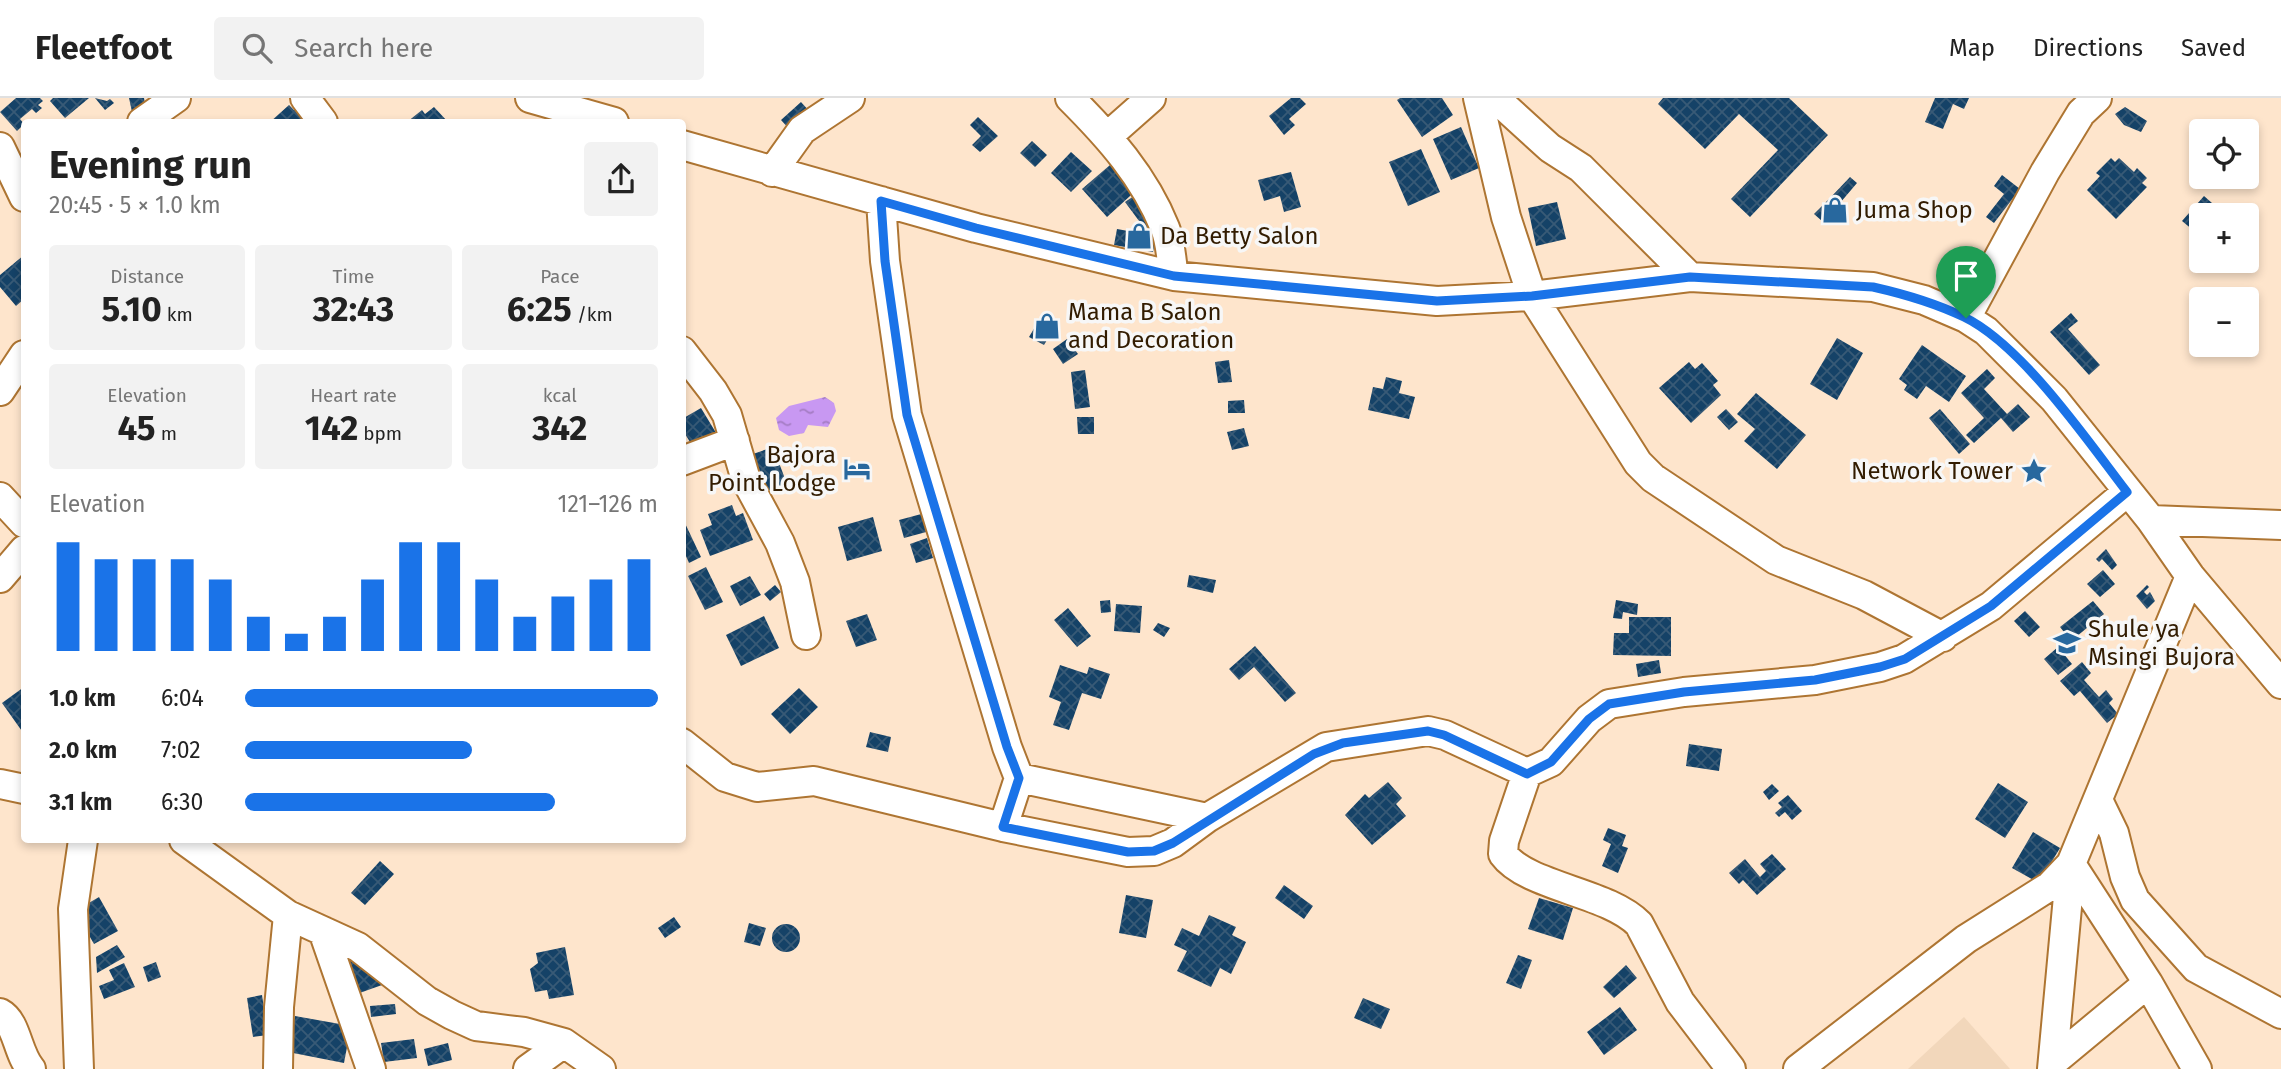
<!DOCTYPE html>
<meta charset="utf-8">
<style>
:root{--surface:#fff;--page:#f2f2f2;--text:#222;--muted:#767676;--line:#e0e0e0;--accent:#1a73e8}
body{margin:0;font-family:"Fira Sans",sans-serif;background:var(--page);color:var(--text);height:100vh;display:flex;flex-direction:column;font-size:26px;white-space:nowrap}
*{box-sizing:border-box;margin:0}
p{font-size:23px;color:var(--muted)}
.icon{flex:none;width:38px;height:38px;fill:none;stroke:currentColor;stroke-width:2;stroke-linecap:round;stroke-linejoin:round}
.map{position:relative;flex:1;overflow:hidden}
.side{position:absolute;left:21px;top:21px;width:665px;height:724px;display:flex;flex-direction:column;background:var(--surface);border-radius:7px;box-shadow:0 4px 10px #0003}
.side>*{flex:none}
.tools{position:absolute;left:2189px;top:21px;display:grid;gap:14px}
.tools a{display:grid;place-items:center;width:70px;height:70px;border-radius:7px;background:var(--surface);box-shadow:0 4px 10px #0003;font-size:35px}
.pin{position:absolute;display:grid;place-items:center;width:60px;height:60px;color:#fff;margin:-72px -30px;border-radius:50% 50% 50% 0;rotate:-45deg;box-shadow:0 0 7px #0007}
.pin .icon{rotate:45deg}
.round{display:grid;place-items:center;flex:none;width:74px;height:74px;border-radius:7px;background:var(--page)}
.overview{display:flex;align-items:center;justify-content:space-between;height:119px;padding:0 28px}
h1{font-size:38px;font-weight:700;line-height:52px}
.stats{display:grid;grid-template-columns:repeat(3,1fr);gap:10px;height:119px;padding:7px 28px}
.stats div{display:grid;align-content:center;border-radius:7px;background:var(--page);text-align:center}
.stats b{font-size:35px;font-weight:700}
.stats small{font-size:19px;font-weight:400}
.stats p{font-size:19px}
.chart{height:196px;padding:14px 28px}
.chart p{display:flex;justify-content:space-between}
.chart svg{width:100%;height:126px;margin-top:7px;stroke:var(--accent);stroke-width:6}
ul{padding:0 28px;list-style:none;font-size:23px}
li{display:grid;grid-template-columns:112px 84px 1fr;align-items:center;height:52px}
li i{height:18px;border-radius:9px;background:var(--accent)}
header{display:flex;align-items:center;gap:42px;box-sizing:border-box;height:98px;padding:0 35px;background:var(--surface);border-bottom:2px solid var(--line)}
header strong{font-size:33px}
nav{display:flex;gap:38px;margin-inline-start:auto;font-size:24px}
.search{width:490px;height:63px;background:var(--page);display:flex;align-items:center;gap:18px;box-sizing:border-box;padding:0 24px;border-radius:7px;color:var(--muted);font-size:26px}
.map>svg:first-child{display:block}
.built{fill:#f2d7bb}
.water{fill:url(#water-ripples)}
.building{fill:url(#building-cross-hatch)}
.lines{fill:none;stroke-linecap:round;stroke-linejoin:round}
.minor-casing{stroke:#ae7532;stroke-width:32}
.minor{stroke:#fff;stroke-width:28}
.route-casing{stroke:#fff;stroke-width:14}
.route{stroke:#1a73e8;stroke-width:9}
.labels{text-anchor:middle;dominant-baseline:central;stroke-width:7;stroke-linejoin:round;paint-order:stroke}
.poi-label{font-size:24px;fill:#321c01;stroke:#f7f7f7;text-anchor:start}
</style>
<header>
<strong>Fleetfoot</strong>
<div class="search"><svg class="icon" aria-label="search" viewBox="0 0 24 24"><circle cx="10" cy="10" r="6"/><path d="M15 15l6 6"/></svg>Search here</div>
<nav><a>Map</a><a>Directions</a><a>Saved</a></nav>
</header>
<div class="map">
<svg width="2281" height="971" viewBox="0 0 2281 971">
<defs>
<pattern id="water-ripples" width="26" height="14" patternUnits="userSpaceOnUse" patternTransform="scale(1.75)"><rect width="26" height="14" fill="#c898f2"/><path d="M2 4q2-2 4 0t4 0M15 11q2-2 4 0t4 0" fill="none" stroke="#a37bc2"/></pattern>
<pattern id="building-cross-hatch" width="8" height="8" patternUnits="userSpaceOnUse" patternTransform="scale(1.75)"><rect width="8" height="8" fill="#154267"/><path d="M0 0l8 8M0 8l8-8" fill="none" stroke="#385a76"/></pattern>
</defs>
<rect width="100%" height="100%" fill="#fee5cc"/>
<path class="built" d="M1964,919L2010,971H1908Z"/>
<path class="water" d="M825,299L834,305L836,313L828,329L808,327L804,335L789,338L779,332L776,320L789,308Z"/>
<path class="building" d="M16,0H40L43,3L38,7L42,10L36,15L32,11L20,21L24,26L17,33L0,14Z
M53,0H89L65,20L50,3Z
M95,0L107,3L110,1L114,5L105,12Z
M129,0H144L146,12L132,14Z
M1291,0H1300L1306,6L1289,21L1295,27L1284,37L1269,18Z
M1400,0H1442L1453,17L1422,39L1397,2Z
M1663,0H1789L1828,37L1750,119L1731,101L1778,52L1739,16L1705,51L1658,6Z
M1935,0H1969L1964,11L1953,6L1943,31L1925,24Z
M801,4L811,15L791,33L781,22Z
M289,7L294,12L300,7L316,24H270Z
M434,9L448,24H407L422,12L425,16Z
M2125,9L2147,23L2141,34L2124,27L2115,16Z
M978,19L998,38L980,54L972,47L981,38L970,27Z
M1461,29L1479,70L1451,82L1433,41Z
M1032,43L1047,57L1035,69L1020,55Z
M1421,51L1440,94L1408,108L1389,64Z
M1071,54L1092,73L1071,94L1051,75Z
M2111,60L2115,64L2119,60L2134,74L2137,70L2147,80L2142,85L2147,89L2116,121L2087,92L2100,78L2096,75Z
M1117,61L1141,88L1107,119L1082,91Z
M1291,74L1301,109L1284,114L1280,98L1264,103L1258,82Z
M2002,77L2020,91L1994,125L1986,119L2004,96L1994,88Z
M1850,79L1857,85L1840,105L1832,98Z
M1137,96L1156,122L1145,131L1125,104Z
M2204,98L2220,112L2216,117H2202L2199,137L2182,123Z
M1830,100L1838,107L1822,123L1814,116Z
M1557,104L1566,141L1536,148L1528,110Z
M1117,131L1156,138L1153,154L1114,147Z
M24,157V201L16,208L0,189V177Z
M1955,166L1980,185L1970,197L1945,178Z
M2071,215L2078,223L2068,231L2100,267L2089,277L2050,234Z
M1042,217L1057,225L1044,247L1029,239Z
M1837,240L1863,255L1837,302L1810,286Z
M1067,241L1078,256L1063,266L1053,251Z
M1922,247L1966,278L1949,304L1926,288L1917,301L1904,292L1907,287L1899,281Z
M1229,262L1232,284L1218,285L1215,264Z
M1689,264L1695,271L1702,265L1718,283L1713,287L1721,297L1691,325L1659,290Z
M1987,271L1995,280L1984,291L2007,316L2018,306L2030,319L2013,334L2001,320L1974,345L1966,337L1984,320L1961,295Z
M1085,272L1090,309L1075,311L1071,274Z
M1386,279L1402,283L1399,295L1415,299L1409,321L1368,312L1373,289L1383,291Z
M1756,295L1806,337L1777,371L1744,343L1755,331L1737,316Z
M1244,302L1245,315H1228V303Z
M701,310L721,343L698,357L682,331V321Z
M1726,311L1738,324L1729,332L1717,319Z
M1940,311L1970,346L1959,356L1929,320Z
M1077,319H1094V336H1078Z
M1244,330L1249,348L1232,352L1227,334Z
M773,349L787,386L767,393L753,356Z
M732,407L736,418L743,415L753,442L710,458L700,432L712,427L708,416Z
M925,415L930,433L904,440L899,422Z
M682,419L701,459L689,465L682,449Z
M873,419L882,453L847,463L838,429Z
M927,440L933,460L916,465L910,446Z
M2106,451L2117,467L2112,472L2102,461L2099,464L2096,461Z
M706,469L723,504L705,512L688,478Z
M2103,472L2115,486L2100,499L2087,486Z
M1189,477L1216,482L1213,495L1187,489Z
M750,478L761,497L740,508L730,488Z
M775,487L781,494L770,503L764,496Z
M2147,487L2149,489L2144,494L2147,497L2150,494L2155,503L2147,511L2136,498Z
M1110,502L1111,514L1101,515L1100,503Z
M1616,502L1638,506L1637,517L1623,514L1622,521L1613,520Z
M2093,503L2104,516L2071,543L2060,529Z
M1116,506L1142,508L1140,535L1114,533Z
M1068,510L1091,538L1077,549L1054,522Z
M2025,513L2040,529L2029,539L2014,523Z
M867,516L877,542L856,549L846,523Z
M764,518L779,550L741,568L726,537Z
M1629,519H1671V558L1613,557L1614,535H1629Z
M1158,525L1170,530L1164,539L1153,532Z
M1255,548L1296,595L1285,604L1254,569L1239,582L1229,571Z
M2058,549L2072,566L2058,577L2044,561Z
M1659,562L1661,575L1638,579L1636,566Z
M2082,564L2091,575L2084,582L2099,599L2106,592L2113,601L2109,605L2118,616L2107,625L2080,593L2074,598L2060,583Z
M1060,567L1087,576L1089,569L1110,576L1101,601L1082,595L1069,632L1053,627L1061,604L1049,599Z
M24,589V636L2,605Z
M799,590L818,609L790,636L771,616Z
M870,634L891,639L888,654L866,649Z
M1689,646L1722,651L1719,673L1686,668Z
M1388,684L1402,700L1396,706L1406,718L1372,747L1345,717L1365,696L1369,700Z
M1998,685L2028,704L2005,740L1975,721Z
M1772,686L1779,693L1769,702L1763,694Z
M1788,697L1802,713L1792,722L1785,714L1779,719L1775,715L1782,709L1778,705Z
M1608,730L1626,737L1622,748L1628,750L1618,775L1602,768L1611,746L1603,742Z
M2033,734L2060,750L2039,785L2012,770Z
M1772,756L1786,771L1757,797L1743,782L1739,786L1729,775L1745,761L1760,779L1766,773L1760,766Z
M380,763L394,776L365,807L351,795Z
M1284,787L1313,808L1304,821L1275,800Z
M1126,797L1153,802L1146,840L1119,835Z
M99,799L118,833L94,846L75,813Z
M1539,800L1573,810L1563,842L1528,831Z
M1209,817L1236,829L1232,837L1246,844L1231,876L1220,870L1211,889L1177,873L1187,853L1174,847L1182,830L1199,838Z
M674,819L681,829L665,840L658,830Z
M749,825L766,830L760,848L744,844Z
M772 840a14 14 0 1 1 28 0a14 14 0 1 1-28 0Z
M117,847L125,859L97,875L96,859Z
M565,849L574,897L549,901L547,892L535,894L530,871L538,865L536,855Z
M359,855L382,887L354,897L341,862Z
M1518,857L1532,862L1521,891L1506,885Z
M156,864L161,879L148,884L143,869Z
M124,865L135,889L104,901L99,888L114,882L109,872Z
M1626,867L1637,880L1614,900L1603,889Z
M262,897L268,937L253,939L247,900Z
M1363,900L1390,911L1381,931L1354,920Z
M395,906L396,916L371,919L370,908Z
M1620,909L1637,932L1604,957L1587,934Z
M295,918L351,928L344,965L288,954Z
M414,941L417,960L384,964L381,945Z
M448,945L452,962L428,968L424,951Z"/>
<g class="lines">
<g class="minor-casing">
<path id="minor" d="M305,0L323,24
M530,0L614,24
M1070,0C1109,39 1144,78 1165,130C1171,144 1171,163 1174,178
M1478,0L1506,119L1532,198L1638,365L1653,380L1776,462L1864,497L1943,539
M1495,0L1550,50L1581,70L1690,179
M142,24L176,0
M1108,38L1151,0
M682,47L976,130L1174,178L1437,203L1532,198L1690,179L1873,189L1924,202L1966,220L1986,233L2054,301L2151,422L2190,478L2281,586
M0,49L24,99
M772,74L802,32L850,0
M881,103L885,163L907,317L1007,649L1019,680L1207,720
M1966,220L2045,74L2081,15L2097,0
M682,253L713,293L727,317L746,382L780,445L795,484L806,537
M0,293L24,257
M682,363L735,343
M0,399L24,425
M2151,422L2281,427
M0,480L24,452
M682,645L725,679L757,689L814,683L1003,729L1128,754L1154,753L1173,745L1207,720L1326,649L1428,633L1445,637L1527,675L1551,664L1589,621L1609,606L1684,594L1815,582L1880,569L1904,561L1991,508L2127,394
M1527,675L1504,743L1503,756C1527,789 1608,794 1639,826L1680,904L1731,971
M0,686L24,691
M2099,704L2114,735L2125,779L2135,802L2196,870L2281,916
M1003,729L1019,680
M184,742L288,817L358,849L427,903L452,917L476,928L524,934L564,945L601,971
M2071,766L2148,885L2197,971
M323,833L371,971
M0,915C17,924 17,955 31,971
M2054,963L2148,885
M79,971L73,811L83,742
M278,971L279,909L288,817
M528,971L564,945
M1798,971L1966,841L2050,788L2071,766L2190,478
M2052,971L2071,766"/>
</g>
<use href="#minor" class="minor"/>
</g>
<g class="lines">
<g class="route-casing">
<path id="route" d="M881,103L976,130L1174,178L1437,203L1532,198L1690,179L1873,189C1904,196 1935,205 1964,219C2022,247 2087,342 2127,394L1991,508L1905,561L1880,569L1815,582L1684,594L1609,606L1589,621L1551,664L1527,676L1444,637L1428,633L1343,645L1314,656L1173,745L1154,753L1128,754L1003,729L1019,680L1007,649L907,317L885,163Z"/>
</g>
<use href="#route" class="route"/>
</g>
<defs>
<g id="shop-bare" transform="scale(2.1)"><path d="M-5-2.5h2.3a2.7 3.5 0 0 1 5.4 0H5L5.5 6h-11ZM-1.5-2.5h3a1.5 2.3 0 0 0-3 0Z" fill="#28689e" stroke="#f7f7f7" stroke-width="2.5" paint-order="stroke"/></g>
<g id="hotel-bare" transform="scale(2.1)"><path d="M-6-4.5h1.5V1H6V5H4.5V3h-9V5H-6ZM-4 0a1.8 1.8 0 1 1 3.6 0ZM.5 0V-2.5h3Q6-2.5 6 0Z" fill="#28689e" stroke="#f7f7f7" stroke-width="2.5" paint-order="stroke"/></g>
<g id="sight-bare" transform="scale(2.1)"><path d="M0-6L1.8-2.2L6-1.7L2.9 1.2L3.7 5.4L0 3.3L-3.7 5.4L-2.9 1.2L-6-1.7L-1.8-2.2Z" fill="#28689e" stroke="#f7f7f7" stroke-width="2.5" paint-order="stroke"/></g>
<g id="school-bare" transform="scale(2.1)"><path d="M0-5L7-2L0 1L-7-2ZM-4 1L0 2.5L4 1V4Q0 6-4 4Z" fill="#28689e" stroke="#f7f7f7" stroke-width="2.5" paint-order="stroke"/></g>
</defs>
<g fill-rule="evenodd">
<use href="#shop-bare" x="1835" y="112"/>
<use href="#shop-bare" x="1139" y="138"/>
<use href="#shop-bare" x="1047" y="228"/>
<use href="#hotel-bare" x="857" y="371"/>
<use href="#sight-bare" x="2034" y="373"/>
<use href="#school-bare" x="2067" y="545"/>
</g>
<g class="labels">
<g class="poi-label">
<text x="1856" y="112">Juma Shop</text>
<text x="1160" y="138">Da Betty Salon</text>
<text x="1068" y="214">Mama B Salon<tspan x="1068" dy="28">and Decoration</tspan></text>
<text x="836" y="357" text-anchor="end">Bajora<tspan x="836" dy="28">Point Lodge</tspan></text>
<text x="2013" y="373" text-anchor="end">Network Tower</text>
<text x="2088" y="531">Shule ya<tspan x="2088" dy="28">Msingi Bujora</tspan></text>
</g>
</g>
</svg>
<div class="tools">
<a><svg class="icon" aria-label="locate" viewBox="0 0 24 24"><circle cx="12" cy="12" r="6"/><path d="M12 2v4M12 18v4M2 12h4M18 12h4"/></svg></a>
<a>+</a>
<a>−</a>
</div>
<div class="pin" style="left:1966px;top:220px;background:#1e9e55"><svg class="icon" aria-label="arrive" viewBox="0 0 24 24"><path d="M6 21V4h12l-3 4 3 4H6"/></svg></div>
<section class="side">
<div class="overview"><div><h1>Evening run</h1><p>20:45 · 5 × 1.0 km</p></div><a class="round"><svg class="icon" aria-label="share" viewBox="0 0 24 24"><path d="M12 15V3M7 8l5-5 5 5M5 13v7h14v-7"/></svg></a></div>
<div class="stats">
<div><p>Distance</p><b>5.10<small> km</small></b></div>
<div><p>Time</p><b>32:43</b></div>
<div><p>Pace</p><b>6:25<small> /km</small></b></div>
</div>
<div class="stats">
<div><p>Elevation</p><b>45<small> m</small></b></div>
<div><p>Heart rate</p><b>142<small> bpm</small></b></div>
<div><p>kcal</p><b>342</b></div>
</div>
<div class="chart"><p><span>Elevation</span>121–126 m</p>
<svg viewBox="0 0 160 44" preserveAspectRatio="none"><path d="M5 44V6M15 44V12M25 44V12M35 44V12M45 44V19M55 44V32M65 44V38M75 44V32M85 44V19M95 44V6M105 44V6M115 44V19M125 44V32M135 44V25M145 44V19M155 44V12"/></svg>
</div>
<ul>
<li><b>1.0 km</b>6:04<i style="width:100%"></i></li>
<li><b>2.0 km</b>7:02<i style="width:55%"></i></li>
<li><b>3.1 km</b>6:30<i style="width:75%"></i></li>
</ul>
</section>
</div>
